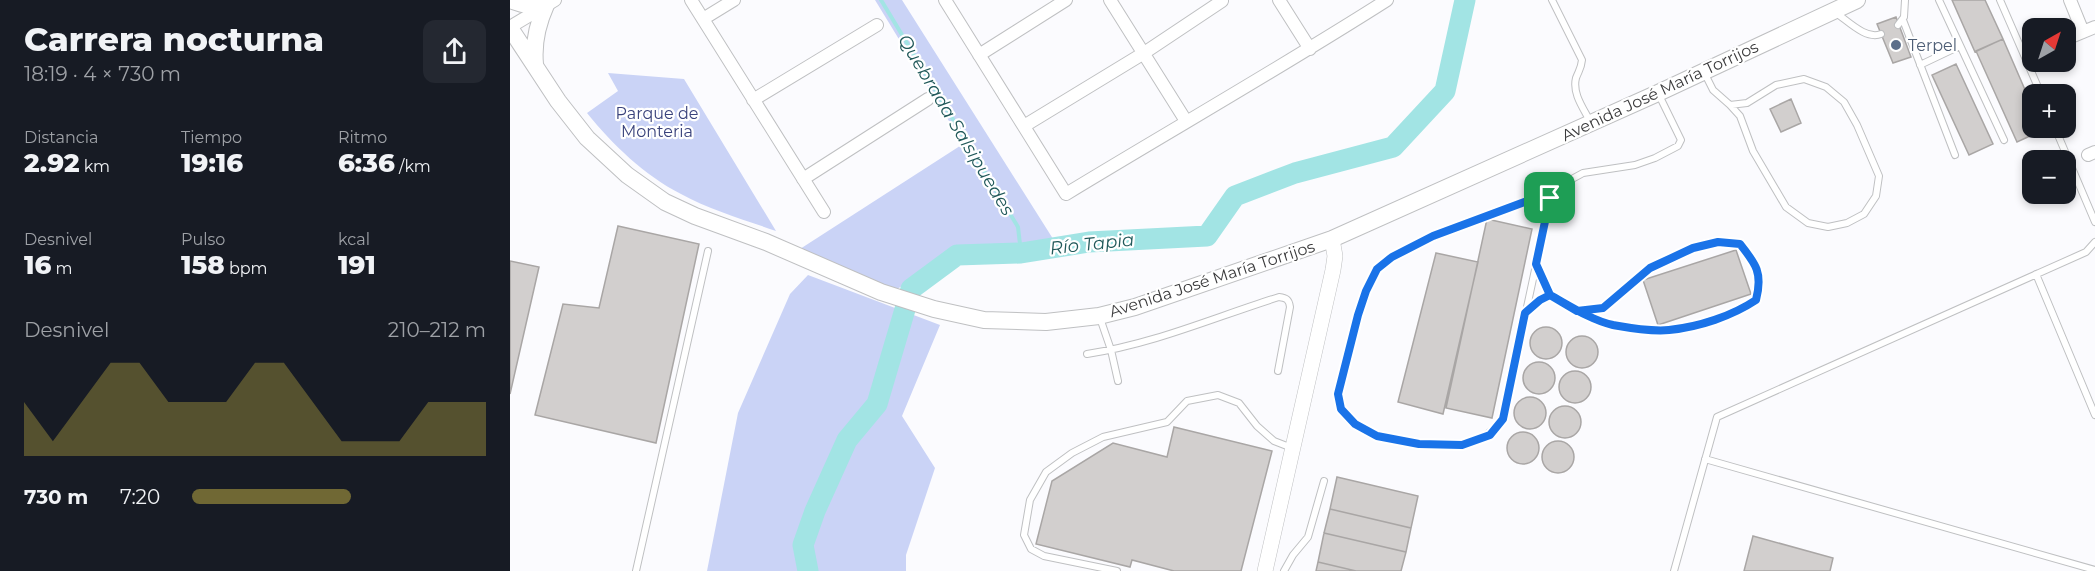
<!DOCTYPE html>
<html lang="es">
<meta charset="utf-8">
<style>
:root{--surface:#171b24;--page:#242831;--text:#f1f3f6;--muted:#9ea1a6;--accent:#706834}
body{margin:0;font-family:Montserrat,sans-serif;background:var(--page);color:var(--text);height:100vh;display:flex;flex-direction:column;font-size:22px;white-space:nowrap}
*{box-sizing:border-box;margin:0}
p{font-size:20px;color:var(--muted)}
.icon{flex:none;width:33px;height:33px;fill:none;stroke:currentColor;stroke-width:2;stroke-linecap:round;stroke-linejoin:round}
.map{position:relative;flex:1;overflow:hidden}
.side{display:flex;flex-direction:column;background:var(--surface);width:510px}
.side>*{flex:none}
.needle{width:39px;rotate:39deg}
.controls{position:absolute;left:1512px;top:18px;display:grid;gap:12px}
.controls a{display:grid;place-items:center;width:54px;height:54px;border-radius:12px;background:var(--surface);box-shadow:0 3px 9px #0003;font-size:30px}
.pin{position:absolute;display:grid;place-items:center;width:51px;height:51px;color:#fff;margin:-26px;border-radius:12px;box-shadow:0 3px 9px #0006}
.round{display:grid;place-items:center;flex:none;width:63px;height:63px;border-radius:12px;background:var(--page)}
.head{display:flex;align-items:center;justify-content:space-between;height:102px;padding:0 24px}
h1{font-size:33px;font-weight:800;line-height:45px}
.stats{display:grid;grid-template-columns:repeat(3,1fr);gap:9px;height:102px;padding:6px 24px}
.stats div{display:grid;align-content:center}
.stats b{font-size:26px;font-weight:800}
.stats small{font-size:16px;font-weight:400}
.stats p{font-size:16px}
.chart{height:168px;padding:12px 24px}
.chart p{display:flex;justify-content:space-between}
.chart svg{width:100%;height:108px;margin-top:6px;fill:var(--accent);opacity:.7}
ul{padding:0 24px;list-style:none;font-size:20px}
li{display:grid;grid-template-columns:96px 72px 1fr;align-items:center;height:45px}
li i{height:15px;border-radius:8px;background:var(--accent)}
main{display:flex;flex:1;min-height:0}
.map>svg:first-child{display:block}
.green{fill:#cad3f6}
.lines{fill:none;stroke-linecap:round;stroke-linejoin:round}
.stream{stroke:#a2e4e4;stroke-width:4}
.river{stroke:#a2e4e4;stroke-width:21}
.building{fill:#d2cfce;stroke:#a9a6a5;stroke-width:1.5}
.service-casing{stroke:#bfc0c2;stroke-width:8}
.minor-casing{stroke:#bfc0c2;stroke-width:14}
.tertiary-casing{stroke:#bfc0c2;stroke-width:16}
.secondary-casing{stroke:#bfc0c2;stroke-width:18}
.service{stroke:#fff;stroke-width:6}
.minor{stroke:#fff;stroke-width:12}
.tertiary{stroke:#fff;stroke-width:15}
.secondary{stroke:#fff;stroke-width:16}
.route-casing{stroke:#fff;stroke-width:12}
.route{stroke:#1a73e8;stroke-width:8}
.service-dot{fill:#5c6f8a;stroke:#fff;stroke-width:2}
.labels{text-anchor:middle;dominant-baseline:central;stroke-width:4.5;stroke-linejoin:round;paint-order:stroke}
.service-label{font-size:16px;fill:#4e5e75;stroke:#fff;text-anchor:start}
.street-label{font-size:16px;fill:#3b3b3c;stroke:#fff}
.park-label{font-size:16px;fill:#3a437c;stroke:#fff}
.water-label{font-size:18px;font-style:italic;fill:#21595a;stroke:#fff}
</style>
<main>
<section class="side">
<div class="head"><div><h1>Carrera nocturna</h1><p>18:19 · 4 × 730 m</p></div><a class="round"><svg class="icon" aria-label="share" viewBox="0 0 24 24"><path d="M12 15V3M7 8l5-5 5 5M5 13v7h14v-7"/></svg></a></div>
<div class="stats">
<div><p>Distancia</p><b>2.92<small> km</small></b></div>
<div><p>Tiempo</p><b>19:16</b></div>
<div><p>Ritmo</p><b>6:36<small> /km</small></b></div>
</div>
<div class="stats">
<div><p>Desnivel</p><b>16<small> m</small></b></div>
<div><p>Pulso</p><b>158<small> bpm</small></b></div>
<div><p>kcal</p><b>191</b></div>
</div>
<div class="chart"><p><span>Desnivel</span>210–212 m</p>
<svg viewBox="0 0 160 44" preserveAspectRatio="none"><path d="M0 44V22L10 38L20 22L30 6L40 6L50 22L60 22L70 22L80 6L90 6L100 22L110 38L120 38L130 38L140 22L150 22L160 22V44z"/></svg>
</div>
<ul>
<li><b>730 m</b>7:20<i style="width:54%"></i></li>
</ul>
</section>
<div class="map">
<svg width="1585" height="571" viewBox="0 0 1585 571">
<rect width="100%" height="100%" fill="#fbfbfe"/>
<path class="green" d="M365,0H392L545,242L438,257L384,291L323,262L290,249L453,144Z
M98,73L174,79L266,231C235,220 200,210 171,194C134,175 103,145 77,113L108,91Z
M298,275L430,325L392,416L425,468L396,555V571H197L228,413L280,294Z"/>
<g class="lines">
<path class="stream" d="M371,0L508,227L511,253"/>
<path class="river" d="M298,571L293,545L305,511L337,440L367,404L401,289L447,255L511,253L579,242L697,236L725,196L785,173L883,147L935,91L955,0"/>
</g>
<path class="building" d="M1442,0H1475L1493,39L1465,52Z
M1386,17L1401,57L1383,63L1367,24Z
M1493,39L1522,106V128H1532L1533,130L1507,142L1466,51Z
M1446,64L1483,144L1459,155L1422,75Z
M1281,99L1291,123L1271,132L1260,109Z
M977,219L1022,229L982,418L936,408Z
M108,226L189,244L146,443L25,415L53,304L89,308Z
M1226,250L1241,294L1148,325L1133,280Z
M926,253L968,262L933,414L888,402Z
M0,261L29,267L0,394Z
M1020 343a16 16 0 1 1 32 0a16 16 0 1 1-32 0Z
M1056 352a16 16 0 1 1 32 0a16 16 0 1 1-32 0Z
M1013 378a16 16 0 1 1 32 0a16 16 0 1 1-32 0Z
M1049 387a16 16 0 1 1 32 0a16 16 0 1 1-32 0Z
M1004 413a16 16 0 1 1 32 0a16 16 0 1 1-32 0Z
M1039 422a16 16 0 1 1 32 0a16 16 0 1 1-32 0Z
M664,427L762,451L731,571H664L622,560L620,567L526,544L542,481L603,443L657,457Z
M997 448a16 16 0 1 1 32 0a16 16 0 1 1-32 0Z
M1032 457a16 16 0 1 1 32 0a16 16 0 1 1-32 0Z
M827,477L908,496L901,528L820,509Z
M820,509L901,528L896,552L814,533Z
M814,533L896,552L891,571H846L808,562Z
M1243,536L1323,558L1320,571H1234Z
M808,562L846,571H806Z"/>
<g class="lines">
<g class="service-casing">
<path id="service" d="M1042,0L1072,60C1071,69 1069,70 1066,78C1062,94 1074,109 1081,123
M1429,0L1494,140
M1490,0L1531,94
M1326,13C1338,21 1356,40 1371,34
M1393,20L1445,155
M1388,25L1394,17L1395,0
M1410,65L1450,46
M1195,74L1203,90L1220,105L1237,103L1266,85L1294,79L1316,87L1334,102L1347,125L1369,176L1366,196L1354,214L1337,223L1318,227L1298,223L1276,207L1243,151L1230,116L1220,105
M1545,128L1585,222
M1026,265L993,419C982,432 969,442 952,445C945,447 936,445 929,445C900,444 844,439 831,408C823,391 835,367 839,350C845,328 853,285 868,269C893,241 1001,204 1040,198
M1526,274L1585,415
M1067,311C1079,315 1090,322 1102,325C1151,336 1205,327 1247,300C1253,273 1246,264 1230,244L1208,242L1183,248L1140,268L1093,307L1067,311L1040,295L1026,264L1040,198L1051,185L1073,173L1125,165L1145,158L1168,146L1171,140L1148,93
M1016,312L1030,300L1040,295
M590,318L601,350L608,381
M577,354C644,344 705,317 769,297C776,298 779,299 780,307L768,371
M1195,459L1585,570
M126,571L198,251
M607,571L534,556L521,549L514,535L520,500L536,472L562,453L593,437L657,422L677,401L708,395L729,403L747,426L764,441L782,448
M774,571L783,555L798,537L814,481
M1164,571L1207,417L1576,252L1585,242"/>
</g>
<g class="minor-casing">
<path id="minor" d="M181,0L314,212
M435,0L556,194C663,129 772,67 877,0
M600,0L676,121
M769,0L800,49
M1560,0L1573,32
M193,19L224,0
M0,27L45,0
M1556,39L1585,27
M469,55L556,0
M243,100L367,25
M514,126L634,53L712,1
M1578,155L1585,152
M293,179L418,99"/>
</g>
<g class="tertiary-casing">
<path id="tertiary" d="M755,571L823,270L825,256L822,239"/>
</g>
<g class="secondary-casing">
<path id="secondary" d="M0,0L12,4L36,5C27,25 23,43 25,64
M0,28L48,101L77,138L117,175L155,202L185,216L256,242L371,292L424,309L474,320L536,322L589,316L625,307L822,239L1148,93L1347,0"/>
</g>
<use href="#service" class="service"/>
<use href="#minor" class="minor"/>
<use href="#tertiary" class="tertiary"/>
<use href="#secondary" class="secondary"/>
</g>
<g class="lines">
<g class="route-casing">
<path id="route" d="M1040,198L1017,201L923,236L882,257L867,269L856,291L848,315L828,394L831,409L845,424L867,436L909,444L952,445L980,435L993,419L1015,313L1030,300L1040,295C1060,306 1081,320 1103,325C1120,328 1142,332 1159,330C1189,327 1222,316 1246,300C1253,273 1246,264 1230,244L1208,242L1183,248L1140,268L1093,308L1067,311L1040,295L1026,264L1040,198"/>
</g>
<use href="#route" class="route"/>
</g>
<circle class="service-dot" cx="1386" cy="45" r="6"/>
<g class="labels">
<g class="service-label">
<text x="1398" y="45">Terpel</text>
</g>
<g class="street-label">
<text transform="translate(1150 91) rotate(-25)">Avenida José María Torrijos</text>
<text transform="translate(702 279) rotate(-18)">Avenida José María Torrijos</text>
</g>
<g class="park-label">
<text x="147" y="113">Parque de<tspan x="147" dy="18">Monteria</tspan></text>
</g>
<g class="water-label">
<text transform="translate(446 125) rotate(59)">Quebrada Salsipuedes</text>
<text transform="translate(582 244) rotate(-6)">Río Tapia</text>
</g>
</g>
</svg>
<div class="controls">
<a><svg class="needle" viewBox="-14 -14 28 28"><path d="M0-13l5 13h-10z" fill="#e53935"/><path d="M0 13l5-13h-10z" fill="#9ea1a6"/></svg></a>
<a>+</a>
<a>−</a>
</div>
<div class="pin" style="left:1040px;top:198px;background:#1e9e55"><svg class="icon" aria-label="arrive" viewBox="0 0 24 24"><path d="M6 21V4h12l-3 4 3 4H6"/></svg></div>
</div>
</main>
